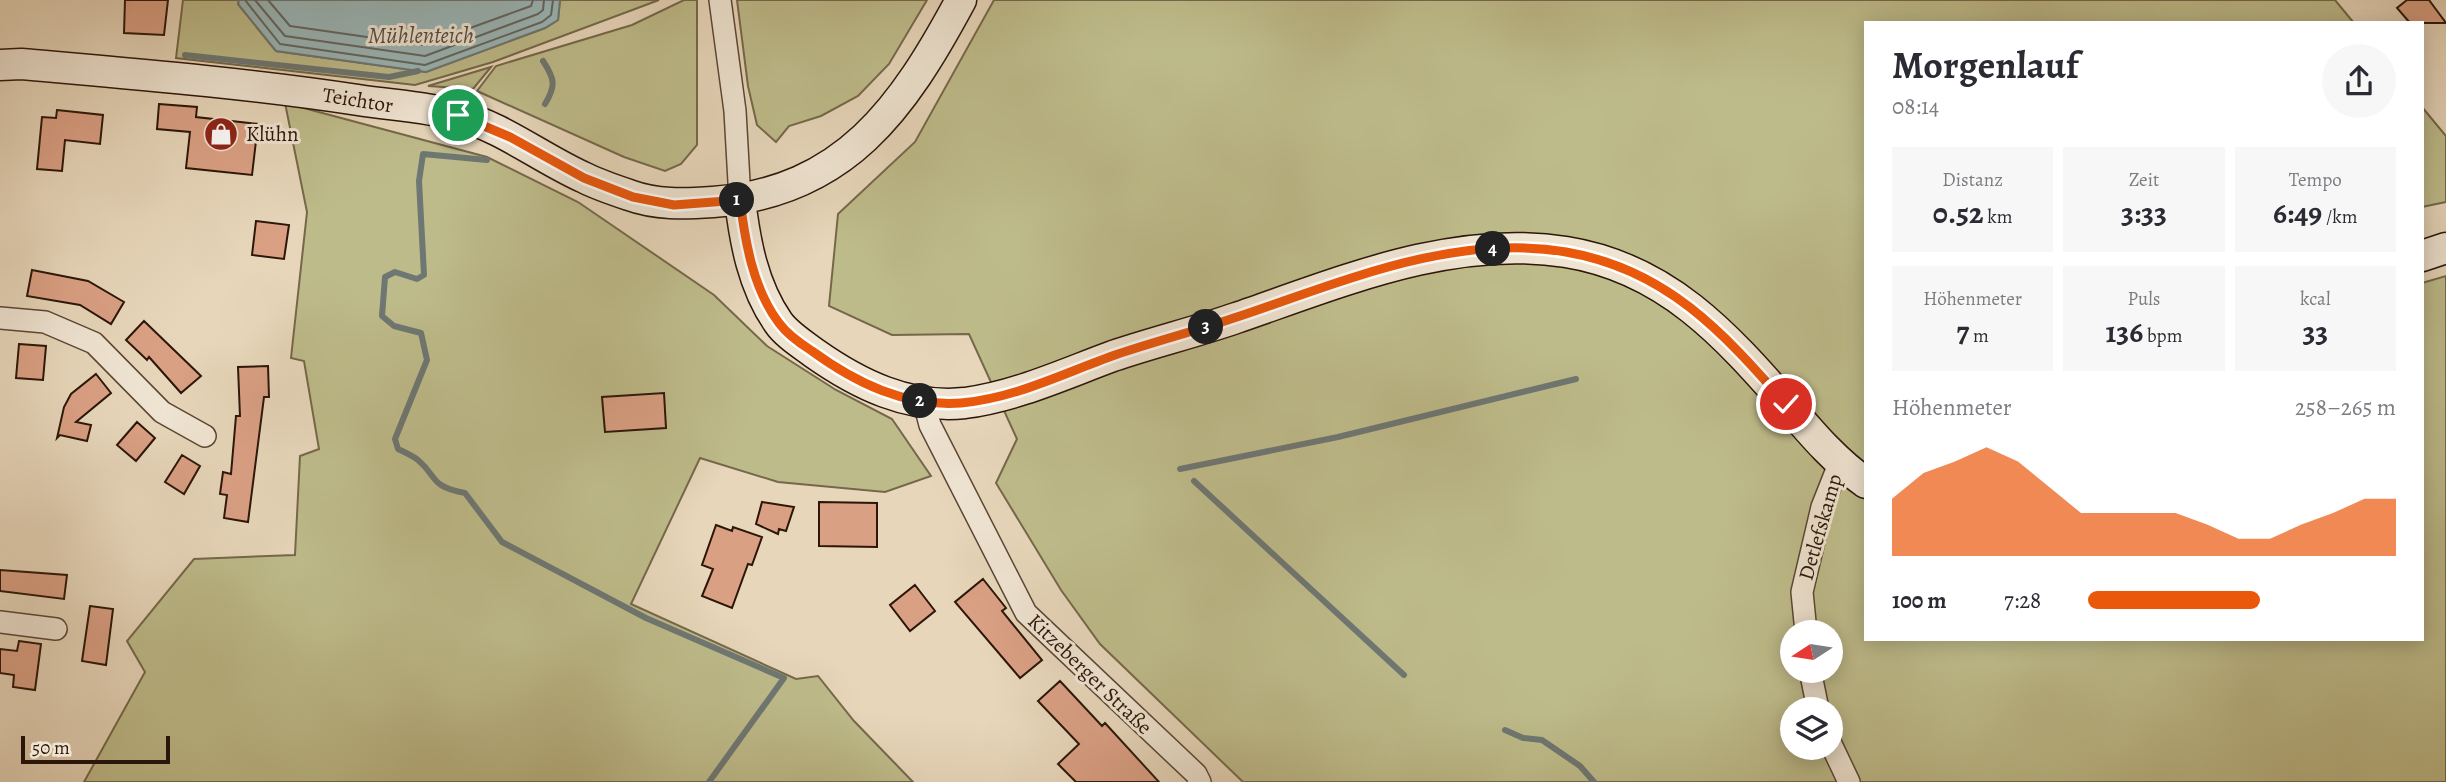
<!DOCTYPE html>
<html lang="de">
<meta charset="utf-8">
<style>
:root{--surface:#fff;--page:#f7f7f7;--text:#2b2b33;--muted:#7c7c81;--accent:#ea580c}
body{margin:0;font-family:Alegreya,serif;background:var(--page);color:var(--text);height:100vh;display:flex;flex-direction:column;font-size:26px;white-space:nowrap}
*{box-sizing:border-box;margin:0}
p{font-size:23px;color:var(--muted)}
.icon{flex:none;width:38px;height:38px;fill:none;stroke:currentColor;stroke-width:2;stroke-linecap:round;stroke-linejoin:round}
.map{position:relative;flex:1;overflow:hidden}
.sheet{position:absolute;left:1864px;top:21px;width:560px;height:620px;display:flex;flex-direction:column;background:var(--surface);border-radius:0px;box-shadow:0 4px 18px #0003}
.sheet>*{flex:none}
.needle{width:46px;rotate:258deg}
.buttons{position:absolute;left:1780px;top:620px;display:grid;gap:14px}
.buttons a{display:grid;place-items:center;width:63px;height:63px;border-radius:50%;background:var(--surface);box-shadow:0 4px 18px #0003;font-size:35px}
.scale{position:absolute;left:21px;bottom:18px;width:149px;box-sizing:border-box;padding-left:7px;border:4px solid #2c1609;border-top:0;font-size:19px;line-height:24px;white-space:nowrap;color:#2c1609;-webkit-text-stroke:5px #efe4d2;paint-order:stroke}
.pin{position:absolute;display:grid;place-items:center;width:60px;height:60px;color:#fff;margin:-30px;border:4px solid #fff;border-radius:50%;box-shadow:0 2px 7px #0007}
.km{position:absolute;width:35px;height:35px;margin:-18px;border-radius:50%;background:#222;color:#fff;font-size:19px;line-height:35px;text-align:center}
.round{display:grid;place-items:center;flex:none;width:74px;height:74px;border-radius:37px;background:var(--page)}
.head{display:flex;align-items:center;justify-content:space-between;height:119px;padding:0 28px}
h1{font-size:38px;font-weight:700;line-height:52px}
.figures{display:grid;grid-template-columns:repeat(3,1fr);gap:10px;height:119px;padding:7px 28px}
.figures div{display:grid;align-content:center;border-radius:0px;background:var(--page);text-align:center}
.figures b{font-size:30px;font-weight:700}
.figures small{font-size:19px;font-weight:400}
.figures p{font-size:19px}
.chart{height:196px;padding:14px 28px}
.chart p{display:flex;justify-content:space-between}
.chart svg{width:100%;height:126px;margin-top:7px;fill:var(--accent);opacity:.7}
ul{padding:0 28px;list-style:none;font-size:23px}
li{display:grid;grid-template-columns:112px 84px 1fr;align-items:center;height:52px}
li i{height:18px;border-radius:9px;background:var(--accent)}
.map>svg:first-child{display:block}
.green{fill:#bebb8a;stroke:#75684a;stroke-width:2;fill-rule:evenodd}
.water{fill:#9ab7b9;stroke:#6e7773;stroke-width:2}
.lines{fill:none;stroke-linecap:round;stroke-linejoin:round}
.shore{stroke:#636661;stroke-width:2}
.stream{stroke:#6e7773;stroke-width:6}
.building{fill:#daa084;stroke:#2c1609;stroke-width:2}
.street-casing{stroke:#5b4635;stroke-width:24}
.secondary-casing{stroke:#2c1609;stroke-width:33}
.street{stroke:#efe4d2;stroke-width:21}
.secondary{stroke:#efe4d2;stroke-width:30}
.route-casing{stroke:#fff;stroke-width:14}
.route{stroke:#ea580c;stroke-width:9}
.labels{text-anchor:middle;dominant-baseline:central;stroke-width:6;stroke-linejoin:round;paint-order:stroke}
.street-label{font-size:21px;fill:#2c1609;stroke:#efe4d2}
.poi-label{font-size:21px;fill:#2c1609;stroke:#efe4d2;text-anchor:start}
.water-label{font-size:23px;font-style:italic;fill:#524e47;stroke:#efe4d2}
</style>
<div class="map">
<svg width="2446" height="782" viewBox="0 0 2446 782">
<rect width="100%" height="100%" fill="#e7d6ba"/>
<filter id="stains"><feTurbulence type="fractalNoise" baseFrequency=".00286" numOctaves="4"/><feColorMatrix values="0 0 0 0 .2 0 0 0 0 .09 0 0 0 0 .02 0 0 0 .5 -.17"/></filter>
<radialGradient id="worn" r=".72"><stop offset=".6" stop-color="#630" stop-opacity="0"/><stop offset="1" stop-color="#630" stop-opacity=".3"/></radialGradient>
<path class="green" d="M183,0H239L238,4L276,51L426,72L545,28L558,20L560,0H659L493,62L415,85L176,58Z
M684,0H697V145L681,164L665,171L624,157L477,91L496,66L632,25Z
M737,0H927L889,64L858,96L821,116L789,126L776,142L757,125L748,86Z
M994,0H2335L2354,23H1866V639H2422V283L2446,276V782H1243L1100,644L1061,590L996,483L1017,439L969,334L892,335L829,306L838,214L915,142ZM1792,632H1830V670H1792ZM1792,709H1830V747H1792Z
M491,67L473,89L428,86Z
M285,103L487,157L578,202L714,295L767,346L836,390L892,419L931,476L885,492L778,482L700,458L631,604L796,679L818,676L854,721L913,782H84L145,672L127,641L194,559L295,555L300,456L319,449L304,361L291,358L307,212Z
M2422,107L2446,136V202L2422,207Z"/>
<path class="water" d="M239,0H560L558,20L545,28L426,72L276,51L238,4Z"/>
<g class="lines">
<path class="shore" d="M245,0L280,44L425,65L542,22L551,15L553,0
M255,0L285,36L425,56L538,14L543,10L544,0
M268,0L290,26L423,45L531,6L533,0"/>
<path class="stream" d="M185,55L389,77L418,71
M543,61C555,79 556,86 545,104
M487,160L423,154L419,181L424,275L417,279L395,272L385,277L382,316L394,326L421,333L427,360L395,439L398,449C404,452 413,456 418,460C439,478 429,486 465,493L502,542L646,618L784,678L709,782
M1180,469L1338,437L1576,379
M1194,481L1404,675
M1505,730L1523,738L1542,740L1580,766L1594,782"/>
</g>
<path class="building" d="M125,0H168L164,35L124,33Z
M2407,0H2429L2446,23H2410L2397,8Z
M159,104L197,107L196,117L258,124L252,175L186,168L190,132L157,129Z
M57,110L103,115L100,144L65,140L62,171L37,169L42,117L56,118Z
M256,221L289,225L284,259L252,255Z
M32,270L88,281L124,302L111,324L80,305L27,296Z
M144,321L201,376L181,393L149,357L147,360L126,340Z
M19,344L46,346L43,380L16,378Z
M268,366L269,397H264L248,522L224,518L227,495L220,494L223,472L231,474L236,416H240L238,367Z
M96,374L111,393L76,422L91,425L87,441L60,435L57,438L64,407L71,394Z
M664,393L666,428L605,432L602,397Z
M137,422L155,438L136,461L117,445Z
M182,455L200,466L184,494L165,482Z
M762,502L794,507L786,531L779,529L778,534L756,524Z
M819,502L877,503V547L819,546Z
M716,525L732,531L733,527L762,537L752,565L748,564L732,608L702,596L713,569L702,565Z
M0,570L67,575L64,599L0,591Z
M983,579L1006,608L1002,611L1042,660L1020,678L955,602Z
M915,585L935,611L910,631L890,605Z
M90,606L113,609L106,665L82,661Z
M19,641L41,644L35,690L13,687L14,675L0,673V649L17,651Z
M1060,681L1102,726L1105,723L1159,782H1076L1058,764L1079,744L1038,701Z"/>
<g class="lines">
<g class="street-casing">
<path id="street" d="M720,0L735,111L740,200
M0,318L45,322L94,343L162,412L205,436
M924,402L930,425L1026,613L1196,774L1200,782
M0,622L56,629
M1806,632L1802,592L1822,507L1839,464
M1810,670L1818,709
M1830,742L1849,782"/>
</g>
<g class="secondary-casing">
<path id="secondary" d="M0,65L21,64C134,74 246,83 358,100C390,105 425,107 457,115C503,127 542,159 585,178C599,185 614,190 629,195C656,205 684,204 713,202C845,192 903,108 961,0
M740,200C745,242 753,286 778,322C786,334 802,344 814,353C858,384 908,409 965,403C1017,396 1064,374 1113,356C1154,342 1196,332 1236,318C1341,282 1453,234 1566,252C1666,268 1725,334 1789,407C1813,435 1835,461 1866,483
M2422,256L2446,248"/>
</g>
<use href="#street" class="street"/>
<use href="#secondary" class="secondary"/>
</g>
<g class="lines">
<g class="route-casing">
<path id="route" d="M458,115L510,137L584,178L633,197L674,205L740,200C745,241 753,289 779,323C787,334 801,344 812,351C856,383 905,407 961,403C1016,398 1064,373 1115,355C1156,341 1199,330 1240,316C1344,281 1455,233 1566,252C1666,269 1723,332 1786,404"/>
</g>
<use href="#route" class="route"/>
</g>
<defs>
<g id="shop-disc" transform="scale(1.75)"><circle r="9.5" fill="#8f2418" stroke="#efe4d2"/><path d="M-5-2.5h2.3a2.7 3.5 0 0 1 5.4 0H5L5.5 6h-11ZM-1.5-2.5h3a1.5 2.3 0 0 0-3 0Z" fill="#fff"/></g>
</defs>
<g fill-rule="evenodd">
<use href="#shop-disc" x="221" y="134"/>
</g>
<g class="labels">
<g class="street-label">
<text transform="translate(358 100) rotate(9)">Teichtor</text>
<text transform="translate(1820 527) rotate(-74)">Detlefskamp</text>
<text transform="translate(1090 674) rotate(44)">Kitzeberger Straße</text>
</g>
<g class="poi-label">
<text x="246" y="134">Klühn</text>
</g>
<g class="water-label">
<text x="421" y="35">Mühlenteich</text>
</g>
</g>
<rect width="100%" height="100%" filter="url(#stains)"/>
<rect width="100%" height="100%" fill="url(#worn)"/>
</svg>
<div class="buttons">
<a><svg class="needle" viewBox="-14 -14 28 28"><path d="M0-13l5 13h-10z" fill="#e53935"/><path d="M0 13l5-13h-10z" fill="#7c7c81"/></svg></a>
<a><svg class="icon" aria-label="layers" viewBox="0 0 24 24"><path d="M12 4l9 5-9 5-9-5zM3 14l9 5 9-5"/></svg></a>
</div>
<div class="scale">50 m</div>
<div class="pin" style="left:458px;top:115px;background:#1e9e55"><svg class="icon" aria-label="arrive" viewBox="0 0 24 24"><path d="M6 21V4h12l-3 4 3 4H6"/></svg></div>
<div class="pin" style="left:1786px;top:404px;background:#d93025"><svg class="icon" aria-label="check" viewBox="0 0 24 24"><path d="M5 12l5 5 9-10"/></svg></div>
<b class="km" style="left:737px;top:200px">1</b>
<b class="km" style="left:920px;top:401px">2</b>
<b class="km" style="left:1206px;top:327px">3</b>
<b class="km" style="left:1493px;top:249px">4</b>
<section class="sheet">
<div class="head"><div><h1>Morgenlauf</h1><p>08:14</p></div><a class="round"><svg class="icon" aria-label="share" viewBox="0 0 24 24"><path d="M12 15V3M7 8l5-5 5 5M5 13v7h14v-7"/></svg></a></div>
<div class="figures">
<div><p>Distanz</p><b>0.52<small> km</small></b></div>
<div><p>Zeit</p><b>3:33</b></div>
<div><p>Tempo</p><b>6:49<small> /km</small></b></div>
</div>
<div class="figures">
<div><p>Höhenmeter</p><b>7<small> m</small></b></div>
<div><p>Puls</p><b>136<small> bpm</small></b></div>
<div><p>kcal</p><b>33</b></div>
</div>
<div class="chart"><p><span>Höhenmeter</span>258–265 m</p>
<svg viewBox="0 0 160 44" preserveAspectRatio="none"><path d="M0 44V24L10 15L20 11L30 6L40 11L50 20L60 29L70 29L80 29L90 29L100 33L110 38L120 38L130 33L140 29L150 24L160 24V44z"/></svg>
</div>
<ul>
<li><b>100 m</b>7:28<i style="width:56%"></i></li>
</ul>
</section>
</div>
